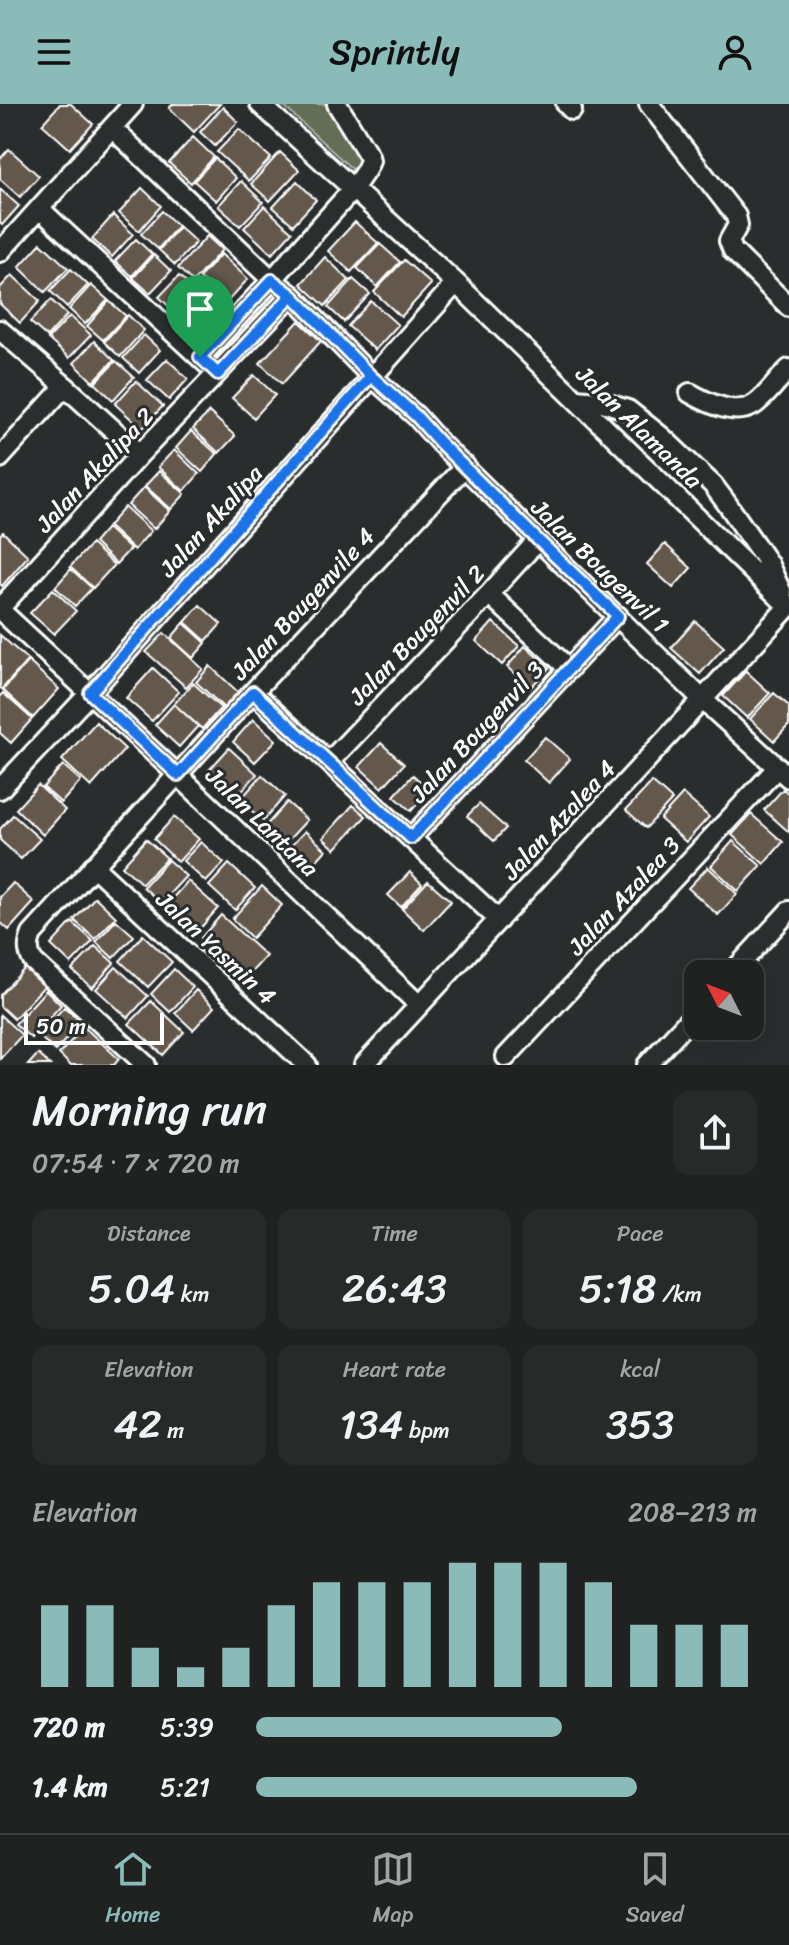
<!DOCTYPE html>
<meta charset="utf-8">
<style>
:root{--surface:#202222;--page:#282a2a;--text:#f1f3f6;--muted:#a2a4a5;--line:#3d3f40;--accent:#8bbbb9}
body{margin:0;font-family:Sriracha,sans-serif;background:var(--page);color:var(--text);height:100vh;display:flex;flex-direction:column;font-size:30px;white-space:nowrap}
*{box-sizing:border-box;margin:0}
p{font-size:26px;color:var(--muted)}
.icon{flex:none;width:44px;height:44px;fill:none;stroke:currentColor;stroke-width:2;stroke-linecap:round;stroke-linejoin:round}
.map{position:relative;height:961px;overflow:hidden}
.side{display:flex;flex-direction:column;background:var(--surface);flex:1}
.side>*{flex:none}
.needle{width:52px;rotate:312deg}
.fabs{position:absolute;left:684px;top:856px;display:grid;gap:16px}
.fabs a{display:grid;place-items:center;width:80px;height:80px;border-radius:16px;background:var(--surface);box-shadow:0 8px 32px #0002,0 0 0 2px var(--line);font-size:40px}
.scale{position:absolute;left:24px;bottom:20px;width:140px;box-sizing:border-box;padding-left:8px;border:4px solid #fff;border-top:0;font-size:22px;line-height:28px;white-space:nowrap;color:#fff;-webkit-text-stroke:6px #2a2d2e;paint-order:stroke}
.pin{position:absolute;display:grid;place-items:center;width:68px;height:68px;color:#fff;margin:-82px -34px;border-radius:50% 50% 50% 0;rotate:-45deg;box-shadow:0 0 8px #0007}
.pin .icon{rotate:45deg}
.round{display:grid;place-items:center;flex:none;width:84px;height:84px;border-radius:16px;background:var(--page)}
.overview{display:flex;align-items:center;justify-content:space-between;height:136px;padding:0 32px}
h1{font-size:44px;font-weight:600;line-height:60px}
.figures{display:grid;grid-template-columns:repeat(3,1fr);gap:12px;height:136px;padding:8px 32px}
.figures div{display:grid;align-content:center;border-radius:16px;background:var(--page);text-align:center}
.figures b{font-size:40px;font-weight:600}
.figures small{font-size:22px;font-weight:400}
.figures p{font-size:22px}
.chart{height:224px;padding:16px 32px}
.chart p{display:flex;justify-content:space-between}
.chart svg{width:100%;height:144px;margin-top:8px;stroke:var(--accent);stroke-width:6}
ul{padding:0 32px;list-style:none;font-size:26px}
li{display:grid;grid-template-columns:128px 96px 1fr;align-items:center;height:60px}
li i{height:20px;border-radius:10px;background:var(--accent)}
header{display:flex;justify-content:space-between;align-items:center;height:104px;padding:0 32px;background:var(--accent);color:#111;font-size:36px;font-weight:600}
.tabs{display:flex;justify-content:space-around;align-items:center;height:112px;border-top:2px solid var(--line);background:var(--surface);font-size:22px;color:var(--muted)}
.tabs a{display:grid;justify-items:center;gap:4px}
.tabs .active{color:var(--accent)}
.map>svg:first-child{display:block}
.green{fill:#626e56;stroke:#b0b6aa;stroke-width:2}
.building{fill:#64594b;stroke:#fff;stroke-width:2}
.lines{fill:none;stroke-linecap:round;stroke-linejoin:round}
.street-casing{stroke:#fff;stroke-width:24}
.street{stroke:#2a2d2e;stroke-width:18}
.route-casing{stroke:#fff;stroke-width:16}
.route{stroke:#1a73e8;stroke-width:10}
.labels{text-anchor:middle;dominant-baseline:central;stroke-width:6;stroke-linejoin:round;paint-order:stroke}
.street-label{font-size:24px;fill:#fff;stroke:#2a2d2e}
</style>
<header><svg class="icon" aria-label="menu" viewBox="0 0 24 24"><path d="M4 6h16M4 12h16M4 18h16"/></svg>Sprintly<svg class="icon" aria-label="person" viewBox="0 0 24 24"><circle cx="12" cy="8" r="4"/><path d="M4 21q1-7 8-7t8 7"/></svg></header>
<div class="map">
<svg width="789" height="961" viewBox="0 0 789 961">
<rect width="100%" height="100%" fill="#2a2d2e"/>
<filter id="ink" filterUnits="userSpaceOnUse"><feTurbulence type="fractalNoise" baseFrequency=".0125" numOctaves="2"/><feDisplacementMap in="SourceGraphic" scale="16" xChannelSelector="R" yChannelSelector="G"/><feConvolveMatrix kernelMatrix="1 2 1 2 8 2 1 2 1" color-interpolation-filters="sRGB"/></filter>
<g filter="url(#ink)">
<path class="green" d="M281,0H336L369,53L360,65L353,66Z
M277,181L284,188L220,258L212,251Z"/>
<path class="building" d="M60,0H71L93,20L70,45L42,20Z
M173,0H220L194,28L169,4Z
M223,3L238,18L215,42L200,28Z
M239,25L271,54L249,77L217,48Z
M193,33L214,53L191,79L169,59Z
M9,45L39,72L20,93L0,75V55Z
M280,48L299,66L270,97L251,80Z
M215,54L236,74L216,97L194,77Z
M241,77L263,98L240,122L218,102Z
M297,77L316,96L293,121L273,103Z
M142,84L161,102L139,127L119,109Z
M0,85L19,102L2,121L0,119Z
M264,102L292,128L272,150L244,124Z
M162,107L178,122L158,145L141,130Z
M113,111L133,130L112,153L92,135Z
M355,118L378,139L351,168L328,147Z
M179,123L196,138L175,161L159,146Z
M207,132L222,146L193,178L178,164Z
M136,135L152,150L132,172L115,157Z
M41,139L68,164L45,188L19,163Z
M380,140L400,158L377,183L357,164Z
M221,150L248,175L226,199L199,174Z
M154,151L171,167L150,189L133,174Z
M325,153L349,176L325,202L301,180Z
M404,156L431,180L401,213L374,188Z
M71,165L88,181L67,203L50,187Z
M12,171L40,197L20,219L0,200V184Z
M179,172L213,203L193,225L159,193Z
M353,175L370,190L344,218L328,203Z
M91,181L108,196L85,220L69,205Z
M51,196L67,211L47,233L30,218Z
M109,197L126,212L103,236L87,222Z
M371,197L398,221L375,246L348,222Z
M128,211L144,226L120,253L104,238Z
M70,212L91,231L69,254L48,235Z
M299,217L321,237L282,280L260,259Z
M144,231L160,246L139,269L123,254Z
M94,237L114,256L93,278L74,259Z
M167,255L188,275L169,296L147,276Z
M116,257L134,273L113,296L95,279Z
M254,271L275,291L254,314L232,294Z
M136,277L163,302L142,325L115,300Z
M209,308L235,332L219,349L193,325Z
M191,327L217,350L202,368L176,344Z
M174,346L199,370L184,387L158,363Z
M159,367L185,390L171,405L145,382Z
M144,383L170,407L154,425L128,401Z
M125,403L151,427L134,446L108,422Z
M107,424L130,445L116,460L94,439Z
M3,428L28,452L2,482L0,480V431Z
M91,440L114,461L93,484L70,463Z
M665,440L691,464L673,484L647,460Z
M71,465L92,484L75,502L55,483Z
M53,485L76,507L54,530L30,509Z
M200,501L221,520L206,537L185,518Z
M695,517L724,543L700,570L671,544Z
M493,518L519,542L502,561L476,537Z
M184,519L206,539L193,554L171,534Z
M164,529L203,565L186,583L146,548Z
M0,531L28,556L2,585L0,584Z
M525,542L549,564L530,584L507,563Z
M28,557L59,585L33,614L3,586Z
M210,562L238,588L224,604L196,578Z
M153,564L179,588L152,617L126,594Z
M746,567L770,589L747,614L723,592Z
M193,579L221,604L202,625L174,600Z
M3,589L32,615L11,639L0,629V592Z
M774,589L789,602V621L774,637L750,615Z
M174,600L198,622L179,643L155,621Z
M253,615L276,636L255,658L233,638Z
M96,618L125,645L91,683L62,656Z
M545,633L570,655L549,679L524,656Z
M381,639L404,660L382,684L359,663Z
M229,644L257,670L237,692L209,666Z
M63,661L81,677L61,699L43,683Z
M262,671L285,692L263,717L240,696Z
M413,671L430,686L411,707L394,692Z
M652,678L672,696L646,724L626,706Z
M38,681L65,706L43,731L16,705Z
M783,685L789,690V728L764,706Z
M683,690L709,713L686,738L660,715Z
M287,698L307,716L281,744L262,726Z
M479,700L506,724L494,737L467,712Z
M353,701L366,712L335,745L323,734Z
M751,710L783,738L764,760L732,731Z
M13,711L40,735L21,755L0,736V725Z
M174,713L199,735L178,758L154,735Z
M305,727L326,746L308,766L286,747Z
M146,735L167,754L142,780L122,762Z
M733,737L761,762L738,787L711,762Z
M201,738L224,759L206,778L183,757Z
M168,756L186,772L161,799L143,783Z
M229,760L255,784L235,806L209,782Z
M708,763L737,790L718,811L688,784Z
M410,768L422,780L401,803L388,791Z
M188,777L218,804L197,828L167,800Z
M428,777L451,797L424,826L402,805Z
M13,779L34,798L9,826L0,818V793Z
M262,782L282,801L252,834L232,815Z
M95,793L116,813L95,835L74,816Z
M221,811L266,852L246,874L201,834Z
M116,816L134,832L113,854L96,838Z
M72,818L93,837L71,860L51,841Z
M143,831L172,858L148,883L120,857Z
M95,842L114,859L92,884L72,866Z
M28,861L47,879L14,915L0,902V891Z
M116,863L148,892L128,914L96,885Z
M174,865L193,883L170,908L151,890Z
M46,886L61,901L31,934L15,920Z
M196,886L214,903L193,926L175,909Z
M151,897L184,928L163,951L129,920Z
M64,903L82,918L55,947L38,931Z
M0,911L22,931L0,955Z
M84,923L119,955L114,961H70L59,950Z
M38,950L50,961H28Z"/>
<g class="lines">
<g class="street-casing">
<path id="street" d="M260,0L456,179L789,503
M566,0L572,6
M649,0L736,112L738,121L729,137L733,147L789,203
M112,24L272,176L292,191L371,272L416,312L440,339L538,436L703,596L789,674
M40,105L208,261
M0,148L133,0
M0,226L65,282L0,354
M200,253L272,176L353,85L366,66L370,57L369,52L337,0
M65,282L140,350
M690,289C706,298 733,312 752,302C766,294 777,276 789,265
M576,295L599,297L628,306L662,333L713,381L728,401L768,459L782,489
M489,490L569,565
M0,504L140,350L292,191
M0,506L178,671L419,901
M253,588L499,816
M329,658L489,490L538,436
M0,685L90,589L456,179
M411,734L618,512
M93,762L307,961
M731,870L789,807
M506,953L778,663
M146,961L33,857C27,847 28,840 32,830L253,588L465,362
M364,961L789,502
M647,961L698,906"/>
</g>
<use href="#street" class="street"/>
</g>
</g>
<g class="lines" filter="url(#ink)">
<g class="route-casing">
<path id="route" d="M200,253L272,176L292,191L371,272L416,312L440,339L538,436L618,512L411,734L253,588L178,671L90,589L371,272L292,191L218,270L200,253"/>
</g>
<use href="#route" class="route"/>
</g>
<g class="labels">
<g class="street-label">
<text transform="translate(639 323) rotate(44)">Jalan Alamanda</text>
<text transform="translate(95 366) rotate(-47)">Jalan Akalipa 2</text>
<text transform="translate(211 417) rotate(-48)">Jalan Akalipa</text>
<text transform="translate(600 462) rotate(44)">Jalan Bougenvil 1</text>
<text transform="translate(303 500) rotate(-47)">Jalan Bougenvile 4</text>
<text transform="translate(417 531) rotate(-46)">Jalan Bougenvil 2</text>
<text transform="translate(477 628) rotate(-47)">Jalan Bougenvil 3</text>
<text transform="translate(559 716) rotate(-47)">Jalan Azalea 4</text>
<text transform="translate(262 718) rotate(44)">Jalan Lantana</text>
<text transform="translate(624 792) rotate(-47)">Jalan Azalea 3</text>
<text transform="translate(216 844) rotate(43)">Jalan Yasmin 4</text>
</g>
</g>
</svg>
<div class="fabs">
<a><svg class="needle" viewBox="-14 -14 28 28"><path d="M0-13l5 13h-10z" fill="#e53935"/><path d="M0 13l5-13h-10z" fill="#a2a4a5"/></svg></a>
</div>
<div class="scale">50 m</div>
<div class="pin" style="left:200px;top:253px;background:#1e9e55"><svg class="icon" aria-label="arrive" viewBox="0 0 24 24"><path d="M6 21V4h12l-3 4 3 4H6"/></svg></div>
</div>
<section class="side">
<div class="overview"><div><h1>Morning run</h1><p>07:54 · 7 × 720 m</p></div><a class="round"><svg class="icon" aria-label="share" viewBox="0 0 24 24"><path d="M12 15V3M7 8l5-5 5 5M5 13v7h14v-7"/></svg></a></div>
<div class="figures">
<div><p>Distance</p><b>5.04<small> km</small></b></div>
<div><p>Time</p><b>26:43</b></div>
<div><p>Pace</p><b>5:18<small> /km</small></b></div>
</div>
<div class="figures">
<div><p>Elevation</p><b>42<small> m</small></b></div>
<div><p>Heart rate</p><b>134<small> bpm</small></b></div>
<div><p>kcal</p><b>353</b></div>
</div>
<div class="chart"><p><span>Elevation</span>208–213 m</p>
<svg viewBox="0 0 160 44" preserveAspectRatio="none"><path d="M5 44V19M15 44V19M25 44V32M35 44V38M45 44V32M55 44V19M65 44V12M75 44V12M85 44V12M95 44V6M105 44V6M115 44V6M125 44V12M135 44V25M145 44V25M155 44V25"/></svg>
</div>
<ul>
<li><b>720 m</b>5:39<i style="width:61%"></i></li>
<li><b>1.4 km</b>5:21<i style="width:76%"></i></li>
</ul>
</section>
<nav class="tabs">
<a class="active"><svg class="icon" aria-label="home" viewBox="0 0 24 24"><path d="M3 11l9-7 9 7M6 9v11h12V9"/></svg>Home</a>
<a><svg class="icon" aria-label="map" viewBox="0 0 24 24"><path d="M3 6l6-2 6 2 6-2v14l-6 2-6-2-6 2zM9 4v14M15 6v14"/></svg>Map</a>
<a><svg class="icon" aria-label="saved" viewBox="0 0 24 24"><path d="M7 4h10v16l-5-4-5 4z"/></svg>Saved</a>
</nav>
